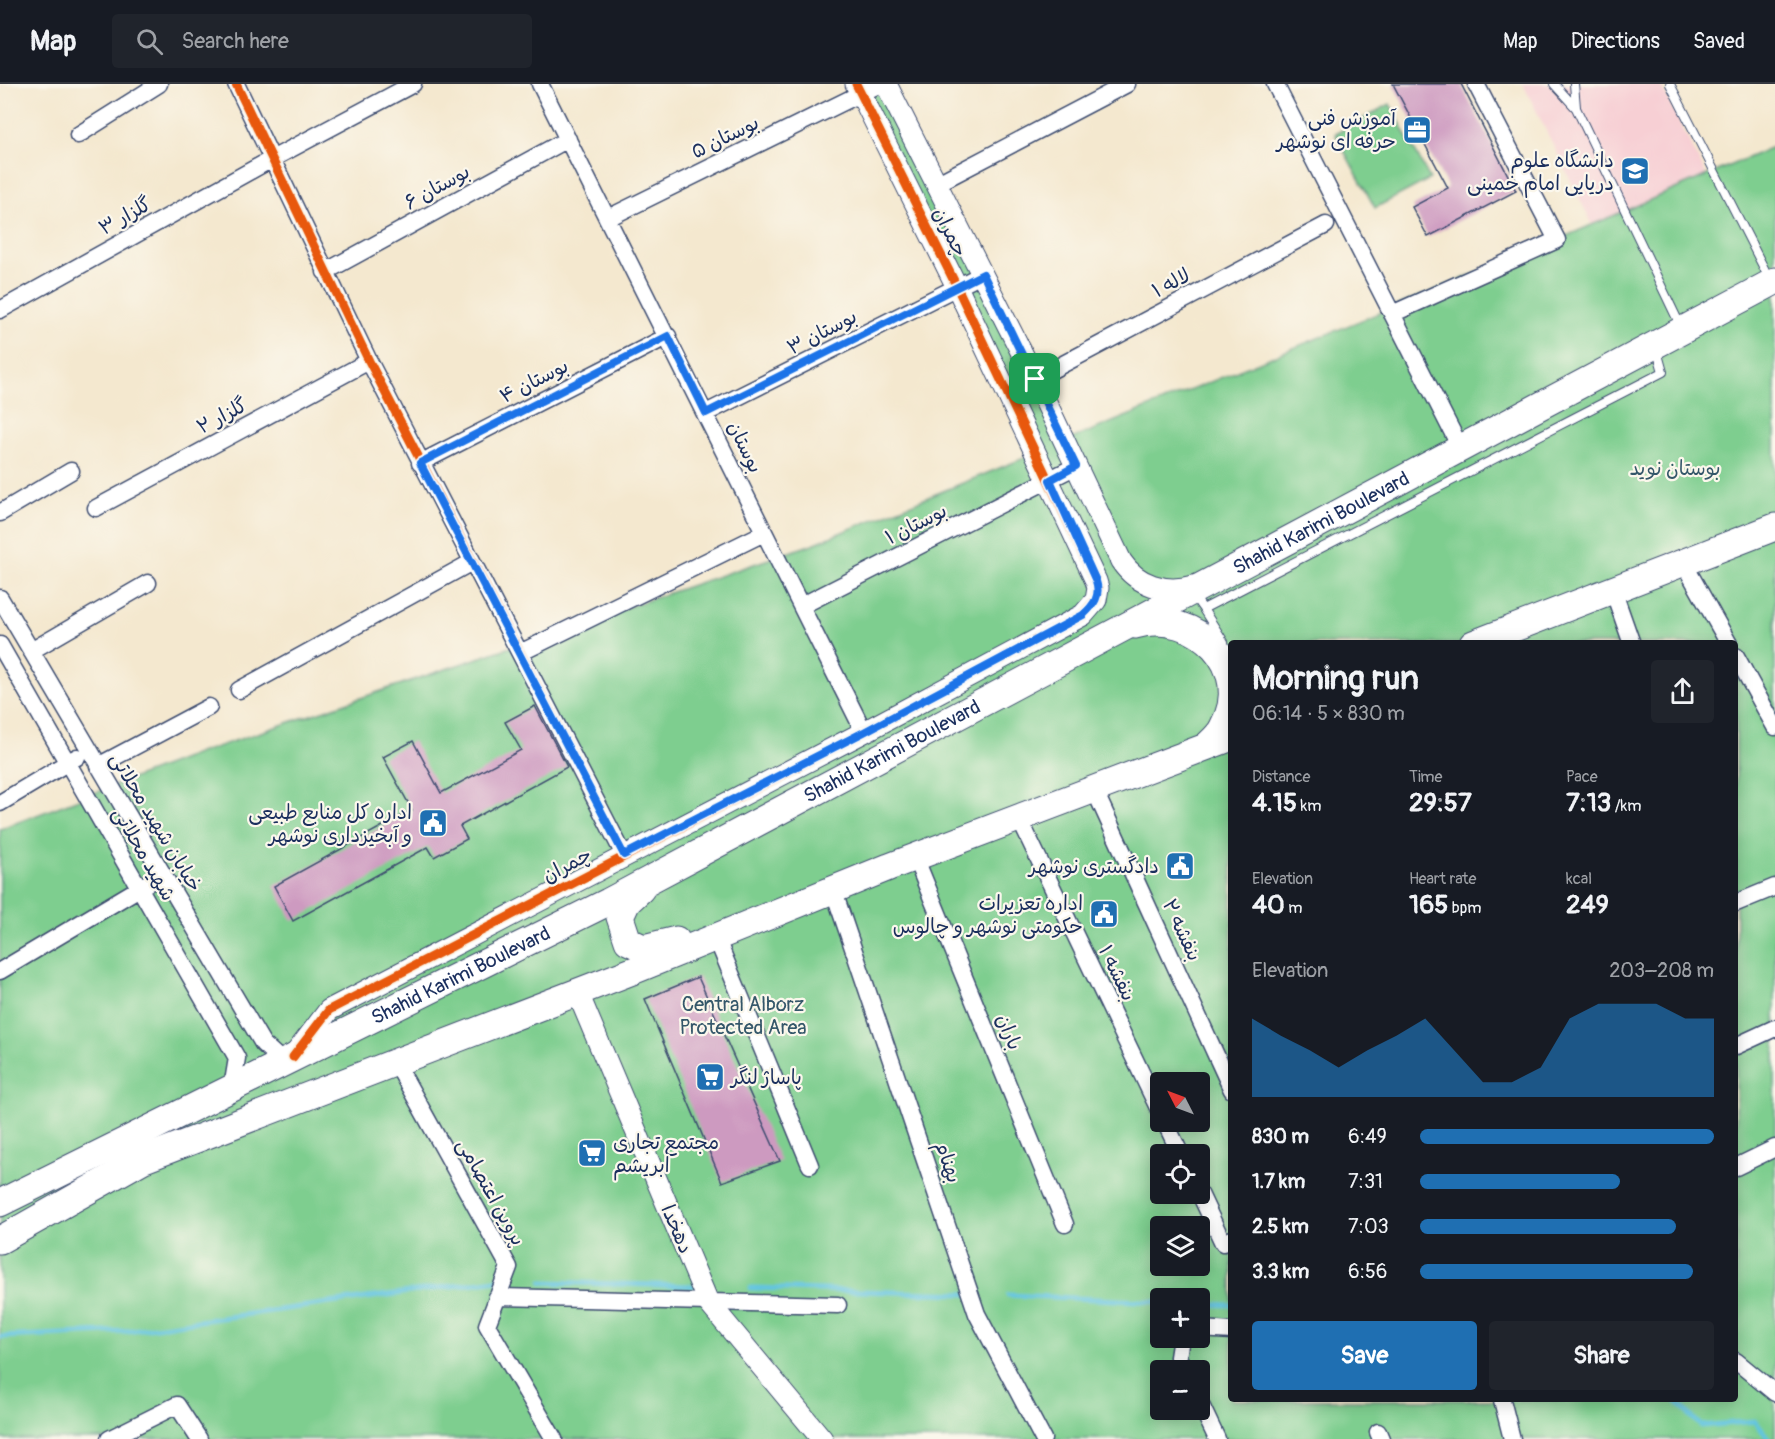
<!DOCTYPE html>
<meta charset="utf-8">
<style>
:root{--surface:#171b24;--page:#20242c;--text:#f1f3f6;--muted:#9ea1a6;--line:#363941;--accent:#1f6fb2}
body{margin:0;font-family:Pangolin,"Playpen Sans Arabic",sans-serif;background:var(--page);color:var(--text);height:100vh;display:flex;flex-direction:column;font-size:22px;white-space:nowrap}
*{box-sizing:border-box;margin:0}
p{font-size:20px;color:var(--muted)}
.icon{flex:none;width:33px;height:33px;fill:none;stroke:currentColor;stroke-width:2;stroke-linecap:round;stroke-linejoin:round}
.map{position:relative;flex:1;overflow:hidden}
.details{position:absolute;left:1228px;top:556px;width:510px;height:762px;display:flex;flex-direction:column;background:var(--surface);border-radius:6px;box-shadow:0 3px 15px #0003}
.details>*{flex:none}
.needle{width:39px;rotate:312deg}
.controls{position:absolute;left:1150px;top:988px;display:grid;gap:12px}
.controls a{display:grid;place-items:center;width:60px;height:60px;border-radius:6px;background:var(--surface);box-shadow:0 3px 15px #0003;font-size:30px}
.pin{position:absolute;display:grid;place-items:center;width:51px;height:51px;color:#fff;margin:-26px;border-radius:12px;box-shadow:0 3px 9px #0006}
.round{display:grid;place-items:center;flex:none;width:63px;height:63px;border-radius:6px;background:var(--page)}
.summary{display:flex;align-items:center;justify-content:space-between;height:102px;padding:0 24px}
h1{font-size:33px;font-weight:800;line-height:45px}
.figures{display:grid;grid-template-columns:repeat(3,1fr);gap:9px;height:102px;padding:6px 24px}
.figures div{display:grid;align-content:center}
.figures b{font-size:26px;font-weight:800}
.figures small{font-size:16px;font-weight:400}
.figures p{font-size:16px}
.chart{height:168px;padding:12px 24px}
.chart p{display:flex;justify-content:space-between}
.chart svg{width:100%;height:108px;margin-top:6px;fill:var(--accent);opacity:.7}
.primary-button{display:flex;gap:12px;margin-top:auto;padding:12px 24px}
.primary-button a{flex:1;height:69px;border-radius:6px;background:var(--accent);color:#fff;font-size:24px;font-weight:800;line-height:69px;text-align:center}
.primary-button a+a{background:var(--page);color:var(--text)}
ul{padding:0 24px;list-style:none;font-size:20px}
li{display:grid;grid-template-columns:96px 72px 1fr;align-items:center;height:45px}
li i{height:15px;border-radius:8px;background:var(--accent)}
header{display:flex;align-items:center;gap:36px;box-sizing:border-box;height:84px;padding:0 30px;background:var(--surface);border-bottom:2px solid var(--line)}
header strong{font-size:28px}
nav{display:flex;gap:33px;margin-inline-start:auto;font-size:21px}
.search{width:420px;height:54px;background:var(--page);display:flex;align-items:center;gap:15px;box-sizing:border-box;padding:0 21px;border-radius:6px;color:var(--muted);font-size:22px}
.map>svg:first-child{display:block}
.built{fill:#f7cfd4}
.green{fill:#7ece8f;stroke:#4c7e76;stroke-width:1.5;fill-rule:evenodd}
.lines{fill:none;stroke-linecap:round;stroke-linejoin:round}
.stream{stroke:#62c4e0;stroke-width:5}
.building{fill:#cd9ac0}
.service-casing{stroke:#3c4b6f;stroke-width:10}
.minor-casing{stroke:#3c4b6f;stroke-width:19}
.tertiary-casing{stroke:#3c4b6f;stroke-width:23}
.primary-casing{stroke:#3c4b6f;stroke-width:29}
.service{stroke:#fff;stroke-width:8}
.minor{stroke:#fff;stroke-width:16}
.tertiary{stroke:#fff;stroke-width:21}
.primary{stroke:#fff;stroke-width:27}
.cycleway-casing{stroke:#fbf7ec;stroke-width:13}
.cycleway{stroke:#e8590c;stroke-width:9}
.route-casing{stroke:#fff;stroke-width:12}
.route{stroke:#1a73e8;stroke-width:8}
.labels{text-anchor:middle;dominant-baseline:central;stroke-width:4.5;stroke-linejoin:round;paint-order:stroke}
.poi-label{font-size:20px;fill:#1b2f5e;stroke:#fbf7ec;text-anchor:end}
.street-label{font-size:20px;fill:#1b2f5e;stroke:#fbf7ec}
.park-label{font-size:20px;fill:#34576a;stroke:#fbf7ec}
</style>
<header>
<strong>Map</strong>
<div class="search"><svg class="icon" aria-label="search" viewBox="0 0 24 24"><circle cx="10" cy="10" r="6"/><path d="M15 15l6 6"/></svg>Search here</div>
<nav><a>Map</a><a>Directions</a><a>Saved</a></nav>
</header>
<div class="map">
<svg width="1775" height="1355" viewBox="0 0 1775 1355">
<rect width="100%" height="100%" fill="#fbf7ec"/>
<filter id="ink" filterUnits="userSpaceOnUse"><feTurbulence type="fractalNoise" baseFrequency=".0167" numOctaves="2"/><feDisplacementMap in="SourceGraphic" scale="12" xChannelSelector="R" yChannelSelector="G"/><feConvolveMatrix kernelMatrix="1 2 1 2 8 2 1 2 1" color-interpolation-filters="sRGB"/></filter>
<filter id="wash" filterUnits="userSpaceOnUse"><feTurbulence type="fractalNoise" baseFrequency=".008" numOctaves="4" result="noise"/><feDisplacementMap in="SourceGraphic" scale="24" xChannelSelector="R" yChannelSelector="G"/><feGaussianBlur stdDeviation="1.35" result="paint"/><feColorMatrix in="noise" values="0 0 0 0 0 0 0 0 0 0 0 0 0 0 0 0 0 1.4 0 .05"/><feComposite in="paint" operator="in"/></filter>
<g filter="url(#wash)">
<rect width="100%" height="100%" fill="#f4e8cf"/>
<path class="built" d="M1523,0H1660L1749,175L1638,233Z"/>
<path class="green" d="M885,0L981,189L959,201L863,11Z
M1390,20L1430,95L1375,124L1335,50Z
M1775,62V1355H0V745L202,668L813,460L1039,368L959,204L983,192L1064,358L1557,156ZM1232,560H1736V1316H1232ZM1161,999H1200V1038H1161ZM1161,1071H1200V1110H1161ZM1161,1143H1200V1182H1161ZM1161,1215H1200V1254H1161ZM1161,1287H1200V1326H1161Z"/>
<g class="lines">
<path class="stream" d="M542,1198L693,1202
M751,1204L967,1210
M1008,1211L1161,1218
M1200,1220L1232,1221
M0,1253L126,1247L497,1196
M1675,1316L1701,1342L1755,1337L1769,1355"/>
</g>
<g id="blocks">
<path class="building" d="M1393,0H1461L1516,107L1428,153L1412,123L1448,104Z
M535,622L567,683L460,742L467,755L434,773L428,763L293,837L274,802L412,726L383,673L413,657L441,709L521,666L505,638Z
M698,893L780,1077L722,1098L645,915Z"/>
</g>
</g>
<g filter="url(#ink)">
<use href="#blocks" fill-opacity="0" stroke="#3c4b6f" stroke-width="1.5"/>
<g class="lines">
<g class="service-casing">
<path id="service" d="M1554,0L1576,24L1681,243
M1574,0L1576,23
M1670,0L1770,196
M1193,511L1203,525L1663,288L1656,263
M1203,525L1224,558"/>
</g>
<g class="minor-casing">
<path id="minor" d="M236,0L369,277L624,771
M540,0L864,648
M1275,0L1461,365
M78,51L159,0
M936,100L1127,0
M608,134L880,0
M325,188L568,55
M0,226L270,76L413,0
M1392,230L1557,156L1476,0
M1035,295L1326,141
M706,329L983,190
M420,379L668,252
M96,424L369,277
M0,429L71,387
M1683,478L1729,560
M1613,506L1632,560
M0,514L263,960L283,978
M801,522L1076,382
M0,561L237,974L232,1004
M31,567L148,499
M520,569L764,449
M1736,572L1775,643
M239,606L472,478
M98,682L209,623
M1094,705L1232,1006
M0,719L77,673
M1019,734L1161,1030
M915,773L1065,1140
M833,805L977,1230L1043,1355
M1736,819L1775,803
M716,853L810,1081
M0,887L163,790
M1736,962L1775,944
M395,977L509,1183L487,1241L554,1355
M1165,1038L1181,1071
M1736,1083L1775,1064
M1200,1110L1223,1159L1232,1155
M497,1213L838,1221
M1200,1245L1232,1247
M1181,1254L1178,1273L1185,1287
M1736,1277L1775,1309
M1502,1316L1512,1355
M1200,1319L1217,1355
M1378,1348L1381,1355
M109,1355L177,1321L199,1355"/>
</g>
<g class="tertiary-casing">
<path id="tertiary" d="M886,0L1035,295L1121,477C1137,501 1165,510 1193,502
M577,907L708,1218L822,1355
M293,973L329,926L864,648L1083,531L1096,516L1098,504L1096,497L957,203L856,0"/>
</g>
<g class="primary-casing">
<g id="primary">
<path d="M1135,541C1196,524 1256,584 1223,643C1220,650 1213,656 1208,661"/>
<path d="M1473,560L1775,443"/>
<path d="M641,805L627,818L620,833L628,857L643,864L676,856"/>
<path id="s1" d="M0,1119L608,818L1775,197"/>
<path d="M0,1156L142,1076L635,886L889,783L1232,653"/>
</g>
</g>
<use href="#service" class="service"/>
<use href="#minor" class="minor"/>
<use href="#tertiary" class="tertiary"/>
<use href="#primary" class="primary"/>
<g class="cycleway-casing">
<path id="cycleway" d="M236,0L369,277L624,771
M293,973L329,926L864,648L1083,531L1096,516L1098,504L1096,497L957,203L856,0"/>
</g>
<use href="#cycleway" class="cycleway"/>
</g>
</g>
<g class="lines" filter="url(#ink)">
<g class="route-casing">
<path id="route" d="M983,190L1076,382L1050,396L1096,497C1101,512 1094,521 1083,531L864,648L624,771L420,379L668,252L706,329Z"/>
</g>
<use href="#route" class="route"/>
</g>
<defs>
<g id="office-square" transform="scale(1.5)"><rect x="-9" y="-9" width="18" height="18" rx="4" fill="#1f6fb2" stroke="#fbf7ec"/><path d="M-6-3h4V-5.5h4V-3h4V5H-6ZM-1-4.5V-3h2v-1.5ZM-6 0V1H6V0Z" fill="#fff"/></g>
<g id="university-square" transform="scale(1.5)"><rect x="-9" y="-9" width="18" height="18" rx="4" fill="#1f6fb2" stroke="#fbf7ec"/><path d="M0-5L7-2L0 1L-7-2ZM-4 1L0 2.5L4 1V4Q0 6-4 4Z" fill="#fff"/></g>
<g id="civic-square" transform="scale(1.5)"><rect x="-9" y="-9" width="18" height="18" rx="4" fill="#1f6fb2" stroke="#fbf7ec"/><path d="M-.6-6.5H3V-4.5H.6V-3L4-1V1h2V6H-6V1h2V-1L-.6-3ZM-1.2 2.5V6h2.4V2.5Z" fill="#fff"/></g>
<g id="supermarket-square" transform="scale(1.5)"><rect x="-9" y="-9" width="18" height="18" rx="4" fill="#1f6fb2" stroke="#fbf7ec"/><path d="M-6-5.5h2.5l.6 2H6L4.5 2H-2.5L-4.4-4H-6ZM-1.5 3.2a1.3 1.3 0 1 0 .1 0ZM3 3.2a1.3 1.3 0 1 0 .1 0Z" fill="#fff"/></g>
</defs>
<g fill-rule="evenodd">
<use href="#office-square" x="1417" y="46"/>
<use href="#university-square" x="1635" y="87"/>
<use href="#civic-square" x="433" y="739"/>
<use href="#civic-square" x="1180" y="782"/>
<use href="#civic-square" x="1104" y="830"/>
<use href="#supermarket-square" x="710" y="993"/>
<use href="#supermarket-square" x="592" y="1069"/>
</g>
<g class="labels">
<g class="poi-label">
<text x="1396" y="34">آموزش فنی<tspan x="1396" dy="23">حرفه ای نوشهر</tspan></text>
<text x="1614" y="76">دانشگاه علوم<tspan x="1614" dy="23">دریایی امام خمینی</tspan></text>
<text x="412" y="728">اداره كل منابع طبيعی<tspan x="412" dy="23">و آبخيزداری نوشهر</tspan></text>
<text x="1159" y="782">دادگستری نوشهر</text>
<text x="1083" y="819">اداره تعزیرات<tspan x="1083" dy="23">حکومتی نوشهر و چالوس</tspan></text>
<text x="731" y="993" text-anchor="start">پاساژ لنگر</text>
<text x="613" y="1058" text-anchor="start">مجتمع تجاری<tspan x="613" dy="23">ابریشم</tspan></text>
</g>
<g class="street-label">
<text transform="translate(725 53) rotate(-26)">بوستان ۵</text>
<text transform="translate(437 103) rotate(-29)">بوستان ۶</text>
<text transform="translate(125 132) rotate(-29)">گلزار ۳</text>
<text transform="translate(950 148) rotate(63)">چمران</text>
<text transform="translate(1171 199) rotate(-28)">لاله ۱</text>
<text transform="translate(822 248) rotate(-27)">بوستان ۳</text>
<text transform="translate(534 297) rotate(-27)">بوستان ۴</text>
<text transform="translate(222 332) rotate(-28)">گلزار ۲</text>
<text transform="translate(745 363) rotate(64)">بوستان</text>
<text stroke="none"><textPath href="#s1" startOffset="1486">Shahid Karimi Boulevard</textPath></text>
<text transform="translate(916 440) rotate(-27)">بوستان ۱</text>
<text stroke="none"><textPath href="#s1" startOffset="1000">Shahid Karimi Boulevard</textPath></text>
<text transform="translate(156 738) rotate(59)">خیابان شهید محلاتی</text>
<text transform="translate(144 770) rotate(60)">شهید محلاتی</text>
<text transform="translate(567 781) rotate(-28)">چمران</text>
<text transform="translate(1182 846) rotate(65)">بنفشه ۲</text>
<text transform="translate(1117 889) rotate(64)">بنفشه ۱</text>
<text stroke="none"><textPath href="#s1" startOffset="514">Shahid Karimi Boulevard</textPath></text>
<text transform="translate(1009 948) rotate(68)">باران</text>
<text transform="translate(948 1078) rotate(71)">بهنام</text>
<text transform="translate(491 1108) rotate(61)">پروین اعتصامی</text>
<text transform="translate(677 1145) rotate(67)">دهخدا</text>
</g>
<g class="park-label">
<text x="1675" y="384">بوستان نوید</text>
<text x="743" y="920">Central Alborz<tspan x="743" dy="23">Protected Area</tspan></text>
</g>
</g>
</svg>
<div class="controls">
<a><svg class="needle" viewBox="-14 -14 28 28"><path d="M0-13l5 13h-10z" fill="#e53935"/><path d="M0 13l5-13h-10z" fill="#9ea1a6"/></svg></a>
<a><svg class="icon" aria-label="locate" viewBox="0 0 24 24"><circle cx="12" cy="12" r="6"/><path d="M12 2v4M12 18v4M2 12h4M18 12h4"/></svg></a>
<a><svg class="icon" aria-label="layers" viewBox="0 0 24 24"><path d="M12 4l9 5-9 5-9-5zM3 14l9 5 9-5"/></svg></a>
<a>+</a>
<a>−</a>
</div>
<div class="pin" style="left:1035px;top:295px;background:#1e9e55"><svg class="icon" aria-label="arrive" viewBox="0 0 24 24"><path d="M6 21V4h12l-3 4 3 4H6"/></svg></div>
<section class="details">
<div class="summary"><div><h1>Morning run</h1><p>06:14 · 5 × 830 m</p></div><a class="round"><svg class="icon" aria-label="share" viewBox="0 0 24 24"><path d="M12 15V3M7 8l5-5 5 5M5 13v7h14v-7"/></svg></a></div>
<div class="figures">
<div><p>Distance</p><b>4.15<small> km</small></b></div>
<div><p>Time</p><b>29:57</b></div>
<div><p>Pace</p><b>7:13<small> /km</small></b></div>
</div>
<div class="figures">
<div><p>Elevation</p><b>40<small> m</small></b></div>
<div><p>Heart rate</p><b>165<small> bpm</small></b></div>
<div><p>kcal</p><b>249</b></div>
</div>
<div class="chart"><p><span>Elevation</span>203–208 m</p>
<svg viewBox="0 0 160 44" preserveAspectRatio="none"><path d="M0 44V12L10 19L20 25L30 32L40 25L50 19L60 12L70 25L80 38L90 38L100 32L110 12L120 6L130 6L140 6L150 12L160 12V44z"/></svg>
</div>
<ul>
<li><b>830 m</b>6:49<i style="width:100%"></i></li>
<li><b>1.7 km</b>7:31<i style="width:68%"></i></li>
<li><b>2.5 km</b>7:03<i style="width:87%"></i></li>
<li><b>3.3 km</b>6:56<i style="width:93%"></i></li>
</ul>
<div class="primary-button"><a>Save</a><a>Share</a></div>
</section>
</div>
